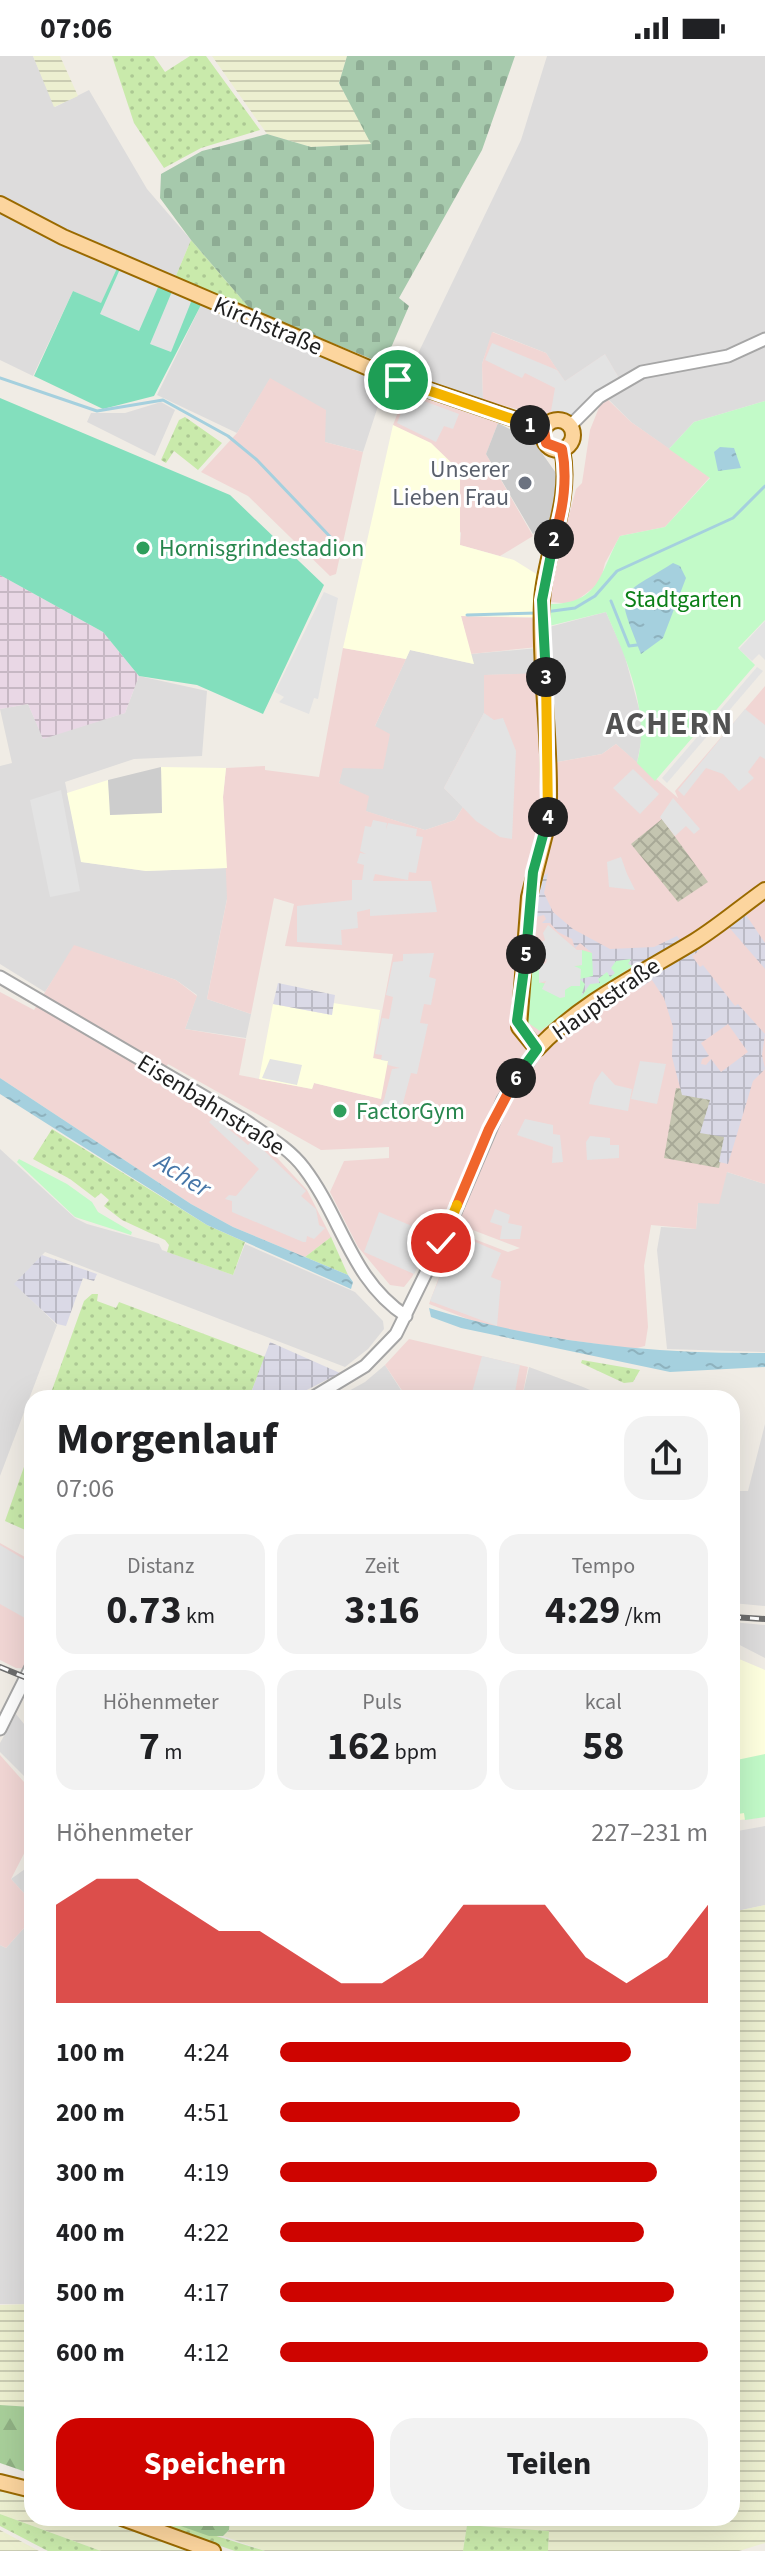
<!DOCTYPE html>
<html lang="de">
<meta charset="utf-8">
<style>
:root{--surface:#fff;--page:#f2f2f2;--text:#202124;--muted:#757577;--accent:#ce0400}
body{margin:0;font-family:"Source Sans 3",sans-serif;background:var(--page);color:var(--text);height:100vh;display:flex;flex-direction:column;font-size:30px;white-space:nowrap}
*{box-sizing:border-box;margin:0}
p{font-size:26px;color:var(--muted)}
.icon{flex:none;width:44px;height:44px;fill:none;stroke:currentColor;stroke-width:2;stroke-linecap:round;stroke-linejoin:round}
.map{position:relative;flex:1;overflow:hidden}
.sheet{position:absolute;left:24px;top:1334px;width:716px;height:1136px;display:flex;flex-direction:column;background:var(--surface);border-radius:24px;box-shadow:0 8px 32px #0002}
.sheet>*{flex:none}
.pin{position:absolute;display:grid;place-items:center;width:68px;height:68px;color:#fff;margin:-34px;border:4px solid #fff;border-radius:50%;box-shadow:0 2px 8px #0007}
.km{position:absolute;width:40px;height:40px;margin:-20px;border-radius:50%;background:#222;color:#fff;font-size:22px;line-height:40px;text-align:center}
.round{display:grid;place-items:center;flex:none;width:84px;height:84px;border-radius:24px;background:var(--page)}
.overview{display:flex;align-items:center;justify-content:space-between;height:136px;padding:0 32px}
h1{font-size:44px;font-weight:700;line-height:60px}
.figures{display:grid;grid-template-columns:repeat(3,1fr);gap:12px;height:136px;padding:8px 32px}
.figures div{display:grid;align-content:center;border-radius:20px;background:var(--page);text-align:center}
.figures b{font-size:40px;font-weight:700}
.figures small{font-size:22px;font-weight:400}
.figures p{font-size:22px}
.chart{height:224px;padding:16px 32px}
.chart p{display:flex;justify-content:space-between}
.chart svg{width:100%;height:144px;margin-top:8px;fill:var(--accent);opacity:.7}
.cta{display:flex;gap:16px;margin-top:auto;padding:16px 32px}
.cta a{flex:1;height:92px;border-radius:24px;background:var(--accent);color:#fff;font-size:32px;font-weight:700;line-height:92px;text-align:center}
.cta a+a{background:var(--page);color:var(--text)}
ul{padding:0 32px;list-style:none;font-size:26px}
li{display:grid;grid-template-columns:128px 96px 1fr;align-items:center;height:60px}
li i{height:20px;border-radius:10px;background:var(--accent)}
.status{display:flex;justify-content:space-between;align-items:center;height:56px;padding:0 40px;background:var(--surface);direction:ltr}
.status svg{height:22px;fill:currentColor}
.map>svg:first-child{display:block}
.residential{fill:#dddcdc}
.commercial{fill:#f1d6d4}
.industrial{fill:url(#industrial-grid)}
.education{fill:#feffdf}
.religious{fill:#cdcdcd}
.construction{fill:url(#construction-cross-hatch)}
.farmland{fill:url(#farmland-rules)}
.grass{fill:url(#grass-dots)}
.forest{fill:url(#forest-firs)}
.cemetery{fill:url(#cemetery-stones)}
.park{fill:#c2fac8}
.pitch{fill:#83dfbd}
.parking{fill:#e3e3e3}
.plaza{fill:url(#plaza-grid);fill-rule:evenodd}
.water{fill:url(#water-ripples)}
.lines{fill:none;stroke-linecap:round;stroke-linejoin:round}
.stream{stroke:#a5d0de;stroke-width:3}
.minor-casing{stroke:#a6a6a6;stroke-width:15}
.major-casing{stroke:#9a6a00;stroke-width:18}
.minor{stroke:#fff;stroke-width:11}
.major{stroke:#fcd59e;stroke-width:14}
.rail-casing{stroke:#6d6d6d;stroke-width:6}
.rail{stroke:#fff;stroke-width:3;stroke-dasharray:9;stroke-linecap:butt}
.split-1-casing{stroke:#fff;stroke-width:16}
.split-2-casing{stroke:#fff;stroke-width:16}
.split-3-casing{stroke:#fff;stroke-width:16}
.split-4-casing{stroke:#fff;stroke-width:16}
.split-5-casing{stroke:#fff;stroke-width:16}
.split-6-casing{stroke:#fff;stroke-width:16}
.split-7-casing{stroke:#fff;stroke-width:16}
.split-8-casing{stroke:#fff;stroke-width:16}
.split-1{stroke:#f5b400;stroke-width:10}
.split-2{stroke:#f0652b;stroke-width:10}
.split-3{stroke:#22a559;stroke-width:10}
.split-4{stroke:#f5b400;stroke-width:10}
.split-5{stroke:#22a559;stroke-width:10}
.split-6{stroke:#22a559;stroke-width:10}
.split-7{stroke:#f0652b;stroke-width:10}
.split-8{stroke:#f5b400;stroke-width:10}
.worship-dot{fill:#6b7280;stroke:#fff;stroke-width:3}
.leisure-dot{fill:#2e9e5b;stroke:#fff;stroke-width:3}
.labels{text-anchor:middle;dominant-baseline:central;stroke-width:6;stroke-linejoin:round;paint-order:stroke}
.street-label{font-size:24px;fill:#1f1f1f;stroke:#fff}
.worship-label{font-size:24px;fill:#5b616d;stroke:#fff;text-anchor:end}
.leisure-label{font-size:24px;fill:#27864d;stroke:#fff;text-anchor:start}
.park-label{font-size:24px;fill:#0b7f17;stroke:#fff}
.water-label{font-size:26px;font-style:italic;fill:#4776a8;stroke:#fff}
.district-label{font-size:32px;font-weight:bold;letter-spacing:2px;fill:#525252;stroke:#fff}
</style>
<div class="status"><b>07:06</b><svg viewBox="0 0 49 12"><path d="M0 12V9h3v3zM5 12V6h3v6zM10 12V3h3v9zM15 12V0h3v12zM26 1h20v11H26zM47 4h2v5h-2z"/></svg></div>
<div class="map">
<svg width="765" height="2495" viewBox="0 0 765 2495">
<defs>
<pattern id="industrial-grid" width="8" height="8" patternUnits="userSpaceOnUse" patternTransform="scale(2)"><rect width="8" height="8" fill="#e9d7e5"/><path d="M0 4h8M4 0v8" fill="none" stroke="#c7b8c4"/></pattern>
<pattern id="construction-cross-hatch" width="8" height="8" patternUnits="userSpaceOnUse" patternTransform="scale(2)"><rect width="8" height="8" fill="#c4c5b0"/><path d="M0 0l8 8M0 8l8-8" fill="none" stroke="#a8a997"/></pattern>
<pattern id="farmland-rules" width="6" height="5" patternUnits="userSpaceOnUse" patternTransform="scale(2)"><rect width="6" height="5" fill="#ecefd0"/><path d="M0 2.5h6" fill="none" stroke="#caccb2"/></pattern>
<pattern id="grass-dots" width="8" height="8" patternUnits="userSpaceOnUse" patternTransform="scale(2)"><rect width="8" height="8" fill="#c9eaab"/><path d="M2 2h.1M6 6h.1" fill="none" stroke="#acc893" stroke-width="1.8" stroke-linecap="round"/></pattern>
<pattern id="forest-firs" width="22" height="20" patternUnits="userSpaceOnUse" patternTransform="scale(2)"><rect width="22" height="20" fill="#a8cf9a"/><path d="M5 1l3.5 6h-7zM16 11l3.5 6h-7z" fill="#90b184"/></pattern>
<pattern id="cemetery-stones" width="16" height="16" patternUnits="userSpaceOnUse" patternTransform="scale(2)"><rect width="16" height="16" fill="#a6c9ac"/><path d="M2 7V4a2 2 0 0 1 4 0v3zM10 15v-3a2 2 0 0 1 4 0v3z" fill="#8eac94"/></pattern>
<pattern id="plaza-grid" width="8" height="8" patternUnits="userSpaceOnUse" patternTransform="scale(2)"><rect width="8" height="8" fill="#dad9e6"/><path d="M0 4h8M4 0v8" fill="none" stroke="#bbbac5"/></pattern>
<pattern id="water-ripples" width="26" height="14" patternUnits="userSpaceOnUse" patternTransform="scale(2)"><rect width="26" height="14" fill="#a5d0de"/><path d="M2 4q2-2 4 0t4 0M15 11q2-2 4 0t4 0" fill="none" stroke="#8eb2be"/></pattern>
</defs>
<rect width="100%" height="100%" fill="#f0ece5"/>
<path class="residential" d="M0,0H33L55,51L89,34L147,133L191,184L175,222L122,201L101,248L73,235L33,320L0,304Z
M547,0H765V345L694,366L669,393L631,366L601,336L565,326L546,297L493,276L482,308L483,344L413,320L412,310L521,84Z
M202,247L378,323L380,344L363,396L325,386L270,323L237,377L157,339Z
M161,346L175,354L155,400L87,366L91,357H125Z
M606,556L624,597L644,671L637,707L616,688L602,698L552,707L543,618L485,619L484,657L444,732L463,751L455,764L425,774L365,755L339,727L342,712L375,670L410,594L473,608L470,598L549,591V571Z
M139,620L207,635L202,700L134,703L65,726L82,806L146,815L227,812V843L207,943L251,958L246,982L185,973L197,939L176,924L75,890L45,936L0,908V710L12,707L0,653L28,648L43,682L125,657Z
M0,1093L75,1162L87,1168L159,1188L162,1194L233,1219L245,1188L355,1236L383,1265L384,1273L368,1293L345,1311L45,1196L15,1228L57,1269L0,1420Z
M727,1116L765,1128V1296L667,1293L657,1194L661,1171L696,1173L698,1147Z
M385,1309L406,1342H336L365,1326Z
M529,1311L583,1331L609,1342H522Z
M765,1368V1550L732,1547L734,1435H748Z
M732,1566L765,1569V1602L732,1585Z
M16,1658L32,1678V1728L0,1696V1687Z
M765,1770V1849L732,1856V1776Z
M32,1808V1846L11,1823Z
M32,1863V2248H0V1889L6,1892Z"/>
<path class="commercial" d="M492,276L546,297L565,325L605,298L619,322L601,337L631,366L710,421L665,471L620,480L605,507L600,527L572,548L550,546L554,516L576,433L582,427L590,374L600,349L547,361L483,344L482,308Z
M270,322L326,354L325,386L363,396L336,518L330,520L248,440L201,416L237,377Z
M406,336L498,367L486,398L533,480L500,500L460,489L461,477L393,369Z
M461,560L537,562L538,591L470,598Z
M343,592L406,603L375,670L390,678L383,713L343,712L339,727L369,740L366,755L425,774L455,764L463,751L444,732L484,657V619L543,617L552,707L602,698L616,688L678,742L675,735L765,630V1128L727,1116L719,1148L698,1147L696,1173L651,1169L644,1210L648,1271L645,1290L633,1293L519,1277L478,1267L429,1248L456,1176L508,1196L520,1192L444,1163L412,1221L404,1231L390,1229L358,1191L330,1136L344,1105L389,1102V1091L321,1094L168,1008L159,1022L267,1091L307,1134L331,1181L305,1201L233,1171L191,1148L0,1022V936L34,954L74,889L176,924L197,940L185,973L246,983L239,1019L312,1033L314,1027L381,1043L373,1003L393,898L285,890L294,848L274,842L251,958L207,943L227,843L223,741L226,712L265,710V714L319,721Z
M409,1283L528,1311L522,1342H407L385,1309Z
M0,1487L32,1505V1613L16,1612L0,1604Z
M0,1699L32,1735V1782L11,1823L32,1846V1863L6,1892L0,1889Z"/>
<path class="industrial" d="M0,519L103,576L139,620L125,657L43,683L28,648L0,653Z"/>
<path class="education" d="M393,369L431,387L460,415V489L514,504L538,519L536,561L461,560L474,608L410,594L406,603L343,592Z
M161,711L226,712L223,741L227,812L146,815L81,806L67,737L108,724L111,759L162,756Z
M333,947L380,954L373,1002L388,1005L381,1043L314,1027L312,1033L259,1023L273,948L332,959Z
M732,1600L765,1614V1761L732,1765Z"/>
<path class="religious" d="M498,367L534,386L556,417L558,438L550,469L533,478L486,398Z
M161,711L162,757L110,759L108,724Z"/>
<path class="construction" d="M662,763L708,826L678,846L631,788Z
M676,1032L712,1037L733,1056L719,1112L664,1102Z"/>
<path class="farmland" d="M33,0H60L78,40L54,51Z
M212,0H347L339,27L372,88L311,91L267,78Z
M765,1849V2487L739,2495H548L549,2475L467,2469L463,2495H265L223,2480L229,2474L230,2462H732V1856Z
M32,2248V2351L0,2349V2249Z
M0,2434L32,2442V2462H97L192,2495H101L0,2458Z
M0,2474L39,2495H0Z"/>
<path class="grass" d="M112,0H154L165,16L190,0H206L260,74L201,92L164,112L134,67Z
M191,184L251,254L175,222Z
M185,361L222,387L198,414L174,395L166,407L161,404L179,364Z
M52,1073L207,1169L245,1186L233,1219L167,1196L169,1189L165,1184L122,1164L104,1150L109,1144L101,1137L95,1142L70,1123L33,1103Z
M331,1181L348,1219L305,1201Z
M92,1238H98L97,1245L116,1252L119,1246L265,1301L249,1342H72L52,1334L84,1245Z
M582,1304L640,1314L633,1326L624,1327L581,1307Z
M32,1388V1477L5,1465Z
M0,2458L101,2495H48L0,2470Z
M139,2462H158L265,2495H235Z
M467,2469L549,2475L548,2495H463Z"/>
<path class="forest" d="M0,2349L32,2351V2418L0,2407Z
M158,2462H230L229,2474L223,2480H209Z"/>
<path class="cemetery" d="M347,0H515L482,94L399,242L409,250L384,308L251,254L191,184L160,142L161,118L202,95L267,78L311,91L371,88L339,27Z"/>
<path class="park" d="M765,345V564L738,592L755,609L655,725L637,707C651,657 626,602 606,556L549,570V548C601,548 599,517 620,480L665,471L710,422L669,393L694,366Z
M582,894L616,904L631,901L637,907L540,975L524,964L533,911L539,909V926L547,928L543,933L564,934L571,930L574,910L582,909Z
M19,1103L67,1128L92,1146L98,1156L132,1176L131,1179L75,1161L17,1106Z
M765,1698V1761L745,1764L744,1757L732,1759V1705Z"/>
<path class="pitch" d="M118,210L202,247L154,340L103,353L34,320L73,235L101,247Z
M0,342L230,439L324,529L263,658L197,629L139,620L103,576L0,519Z"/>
<path class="parking" d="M120,213L159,229L139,275L100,258Z
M173,233L193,241L171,296L150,288Z
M492,287L557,314L565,325L605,298L619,322L569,361L551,355L555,332L525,317L522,322L485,304Z
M408,339L459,358L453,373L444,370L436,386L397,367Z
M324,536L338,542L318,643L314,642L309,658L279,646L284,641L275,636Z
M765,565V604L759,598L752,605L739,593Z
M757,611L763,615L667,727L662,722Z
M745,653L765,669V703L760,700L748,716L754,722L739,735L723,718L706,712L684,740L678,734Z
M484,657L494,664L503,662L516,695L512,783L500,781L476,765L444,732Z
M633,713L659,738L640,758L613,732Z
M61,734L80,835L50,841L30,744Z
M673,742L700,773L694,778L686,770L675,780L660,761Z
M373,764L387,767L386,774L388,767L417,773L416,780L423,781L416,817L409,816L408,824L375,818L373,825H431L437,856L370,860V853L357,856L358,872L341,874L342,889L297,886V850L352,844V824H362L364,809L357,807L360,797L366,798L360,795L365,770L371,771Z
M621,801L627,818L635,834L609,831L607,806Z
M548,869L577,894H582V909L574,910L581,913L580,930H571L565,934V941L560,942L542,933L546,925L539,927V909L546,907L547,903L540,904L539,887L545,884L543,877Z
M434,897L429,921L436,923L431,949L424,948L420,967L428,968L417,1018L411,1017L398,1066L373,1059L384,1044L392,1013L400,1012L388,1009V1005L381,1004L382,999L375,998L382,962L389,963L393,941L386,939L393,906L403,905V898Z
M270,1003L302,1009L297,1029L262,1022Z
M640,1005L666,1008L657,1048L631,1043Z
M602,1015L615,1029L632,1033L628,1055L589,1048L594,1027Z
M214,1061L248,1089L253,1084L306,1135L301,1140L316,1153L319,1169L325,1172L314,1183L307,1180L306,1186H303L232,1156V1145L225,1143L229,1139L236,1140L259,1113L209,1066Z
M525,1063L553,1069V1078L560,1079L563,1106L552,1107L553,1091L517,1079Z
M590,1080L610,1082V1089H619V1102L587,1104L586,1086Z
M495,1153L510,1159L508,1167L522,1170L520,1183H500L502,1170L490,1166Z
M379,1156L433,1179L414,1218L364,1196Z
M457,1178L501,1197L491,1221L501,1225L497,1270L430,1245Z
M482,1300L520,1309L514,1342L471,1340Z
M0,1489L32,1508V1566L0,1548Z"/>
<path class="plaza" d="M548,817L544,837L553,856L573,873L610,893L654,891L677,880L680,884L691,877L693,881L635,911L628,908L631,903L616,905L611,912L615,917L610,921L607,916L598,923L600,927L590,928L581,941L585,928L580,923L593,920L592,897L580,887L575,892L572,883L558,876L550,867H542L546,863L544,859L535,861L539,823Z
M748,852L750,855L746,859L765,887V913L727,869Z
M696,890L699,895L692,900L700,911L703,909L735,950L738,948L765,978L762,999L765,1013L753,1025L728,1108L719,1106L724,1081L700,1077L710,1044L682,1039L672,1001L673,971L664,942L652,924L638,933L634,928ZM728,968L748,996L721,1016L711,1003L706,1009L701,1008L702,1003L709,1000L701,987Z
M278,927L335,939L332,959L273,948Z
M42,1199L97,1218L94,1225L83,1222L66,1270L57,1268L14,1228Z
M270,1286L340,1317L291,1342H249Z"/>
<path class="water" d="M720,391L734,392L741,412L718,415L714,396Z
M673,507L680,510L686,522L663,582L641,598C616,532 614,544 673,507Z
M0,1022L191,1148L233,1171L348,1219L353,1226L351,1233L207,1169L0,1038Z
M429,1252C539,1286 651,1298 765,1297V1311L670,1316L461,1272L431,1261Z"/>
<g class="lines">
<path class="stream" d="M0,322L97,355L163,344L228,380L257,404L338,489
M611,545L629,590L637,589
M545,556L575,552L595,540L617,515L733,462L765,430
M467,559L538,557"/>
<g class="minor-casing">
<path id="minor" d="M570,370L599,341L642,316L728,300L765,283
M0,921L246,1065C266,1079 290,1093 304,1112C342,1162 351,1224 406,1260
M312,1342L365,1310L396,1278L450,1168L503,1044L537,993
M0,1673L32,1609"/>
</g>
<g class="major-casing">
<path id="major" d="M0,148L63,181L385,319L544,373
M543 379a15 15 0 1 1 30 0a15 15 0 1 1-30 0Z
M562,393C573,446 545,493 542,545C539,610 550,677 549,743L547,770L529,841L519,971L537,993C581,946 641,918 695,885C719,870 741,851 765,834
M0,2426L32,2434
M122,2462L213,2495"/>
</g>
<use href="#minor" class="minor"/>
<use href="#major" class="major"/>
<g class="rail-casing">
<path id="rail" d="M732,1561L765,1563
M0,1611L32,1624"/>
</g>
<use href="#rail" class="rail"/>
</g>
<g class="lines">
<g class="split-1-casing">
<path id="split-1" d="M398,324L530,369"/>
</g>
<g class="split-2-casing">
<path id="split-2" d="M530,369L544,373L546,387L562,393C568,423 563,454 554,483"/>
</g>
<g class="split-3-casing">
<path id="split-3" d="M546,621L542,544L554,483"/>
</g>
<g class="split-4-casing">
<path id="split-4" d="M546,621L548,761"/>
</g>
<g class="split-5-casing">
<path id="split-5" d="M526,898L533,816L548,761"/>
</g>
<g class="split-6-casing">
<path id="split-6" d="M516,1022L537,993L517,965L526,898"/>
</g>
<g class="split-7-casing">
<path id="split-7" d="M457,1149L489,1073L516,1022"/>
</g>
<g class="split-8-casing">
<path id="split-8" d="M441,1187L457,1149"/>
</g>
<use href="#split-1" class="split-1"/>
<use href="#split-2" class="split-2"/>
<use href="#split-3" class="split-3"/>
<use href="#split-4" class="split-4"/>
<use href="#split-5" class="split-5"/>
<use href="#split-6" class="split-6"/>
<use href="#split-7" class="split-7"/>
<use href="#split-8" class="split-8"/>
</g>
<circle class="worship-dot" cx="525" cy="427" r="8"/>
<g class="leisure-dot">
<circle cx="143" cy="492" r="8"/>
<circle cx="340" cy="1055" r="8"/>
</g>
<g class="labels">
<g class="street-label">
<text transform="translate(268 270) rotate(23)">Kirchstraße</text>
<text transform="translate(606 943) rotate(-35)">Hauptstraße</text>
<text transform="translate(211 1049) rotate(32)">Eisenbahnstraße</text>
</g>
<g class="worship-label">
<text x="509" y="413">Unserer<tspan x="509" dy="28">Lieben Frau</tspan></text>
</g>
<g class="leisure-label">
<text x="159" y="492">Hornisgrindestadion</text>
<text x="356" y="1055">FactorGym</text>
</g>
<g class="park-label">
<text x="683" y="543">Stadtgarten</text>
</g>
<g class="water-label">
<text transform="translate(183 1119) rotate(32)">Acher</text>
</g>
<g class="district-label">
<text x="670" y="668">ACHERN</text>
</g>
</g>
</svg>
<div class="pin" style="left:398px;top:324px;background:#1e9e55"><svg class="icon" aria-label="arrive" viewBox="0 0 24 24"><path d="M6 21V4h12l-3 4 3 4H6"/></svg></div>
<div class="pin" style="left:441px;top:1187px;background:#d93025"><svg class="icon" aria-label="check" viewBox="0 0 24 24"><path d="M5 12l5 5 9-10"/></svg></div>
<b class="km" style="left:530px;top:369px">1</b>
<b class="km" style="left:554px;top:483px">2</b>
<b class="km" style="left:546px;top:621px">3</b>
<b class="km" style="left:548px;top:761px">4</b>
<b class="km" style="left:526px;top:898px">5</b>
<b class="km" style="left:516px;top:1022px">6</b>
<section class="sheet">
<div class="overview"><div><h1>Morgenlauf</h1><p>07:06</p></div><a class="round"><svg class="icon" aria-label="share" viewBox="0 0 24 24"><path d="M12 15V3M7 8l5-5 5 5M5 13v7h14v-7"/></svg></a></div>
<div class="figures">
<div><p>Distanz</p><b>0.73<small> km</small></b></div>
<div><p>Zeit</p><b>3:16</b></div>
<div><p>Tempo</p><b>4:29<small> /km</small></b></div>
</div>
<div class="figures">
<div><p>Höhenmeter</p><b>7<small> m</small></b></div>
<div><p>Puls</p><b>162<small> bpm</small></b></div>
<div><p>kcal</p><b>58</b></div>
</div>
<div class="chart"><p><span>Höhenmeter</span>227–231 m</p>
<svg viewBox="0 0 160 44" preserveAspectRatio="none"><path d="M0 44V14L10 6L20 6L30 14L40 22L50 22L60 30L70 38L80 38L90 30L100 14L110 14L120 14L130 30L140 38L150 30L160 14V44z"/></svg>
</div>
<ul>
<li><b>100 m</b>4:24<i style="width:82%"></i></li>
<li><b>200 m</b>4:51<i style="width:56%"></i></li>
<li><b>300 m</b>4:19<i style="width:88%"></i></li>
<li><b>400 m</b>4:22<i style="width:85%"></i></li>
<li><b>500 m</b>4:17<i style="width:92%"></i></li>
<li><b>600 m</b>4:12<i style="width:100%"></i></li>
</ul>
<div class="cta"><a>Speichern</a><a>Teilen</a></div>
</section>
</div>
